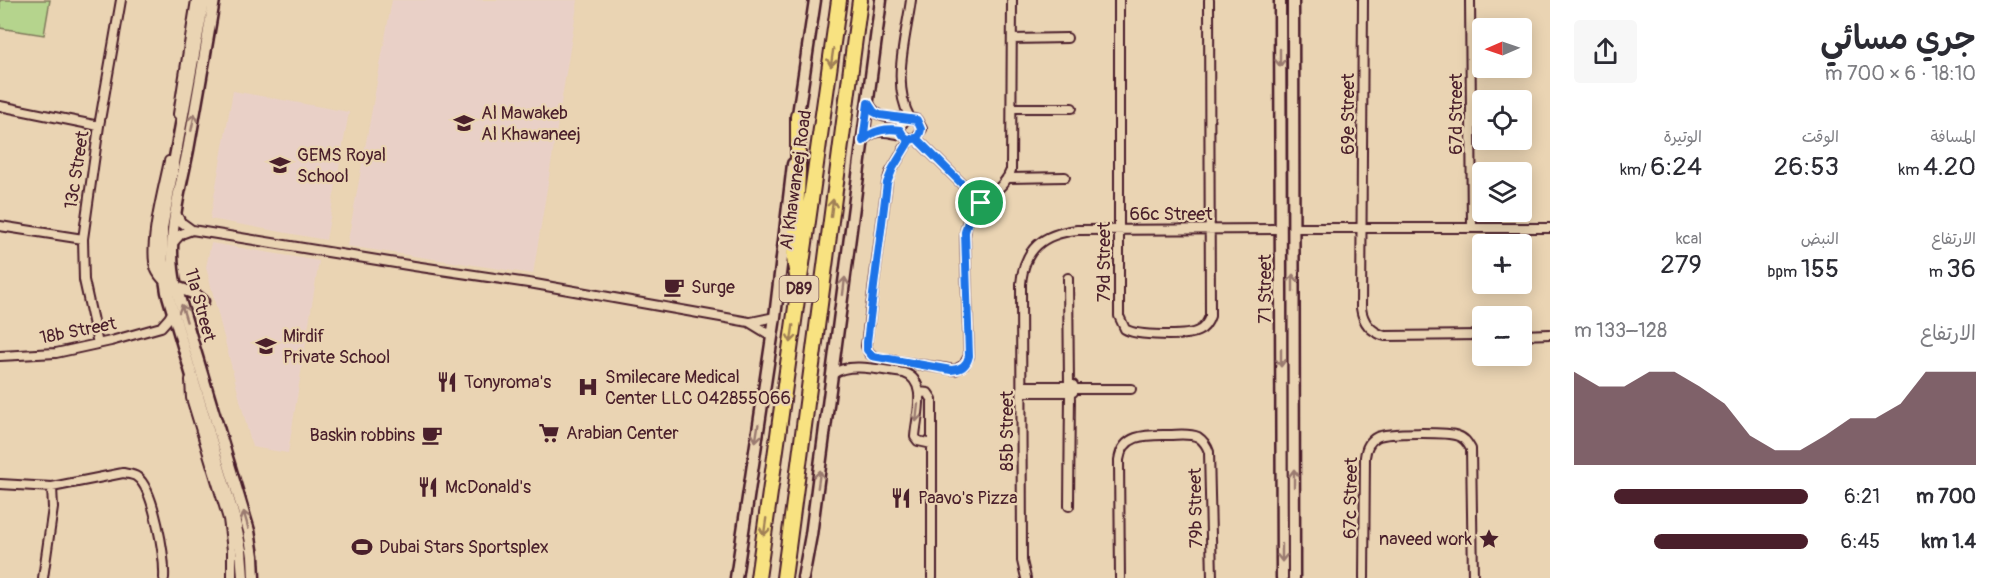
<!DOCTYPE html>
<html lang="ar">
<meta charset="utf-8">
<style>
:root{--surface:#fff;--page:#f7f7f7;--text:#2b2b33;--muted:#7c7c81;--accent:#4a1f2b}
body{margin:0;font-family:Pangolin,"Playpen Sans Arabic",sans-serif;background:var(--page);color:var(--text);direction:rtl;height:100vh;display:flex;flex-direction:column;font-size:22px;white-space:nowrap}
*{box-sizing:border-box;margin:0}
p{font-size:20px;color:var(--muted)}
.icon{flex:none;width:33px;height:33px;fill:none;stroke:currentColor;stroke-width:2;stroke-linecap:round;stroke-linejoin:round}
.map{position:relative;flex:1;overflow:hidden;direction:ltr}
.panel{display:flex;flex-direction:column;background:var(--surface);width:450px}
.panel>*{flex:none}
.needle{width:39px;rotate:268deg}
.fabs{position:absolute;left:1472px;top:18px;display:grid;gap:12px}
.fabs a{display:grid;place-items:center;width:60px;height:60px;border-radius:6px;background:var(--surface);box-shadow:0 3px 15px #0003;font-size:30px}
.pin{position:absolute;display:grid;place-items:center;width:51px;height:51px;color:#fff;margin:-26px;border:3px solid #fff;border-radius:50%;box-shadow:0 2px 6px #0007}
.round{display:grid;place-items:center;flex:none;width:63px;height:63px;border-radius:6px;background:var(--page)}
.summary{display:flex;align-items:center;justify-content:space-between;height:102px;padding:0 24px}
h1{font-size:33px;font-weight:600;line-height:45px}
.figures{display:grid;grid-template-columns:repeat(3,1fr);gap:9px;height:102px;padding:6px 24px}
.figures div{display:grid;align-content:center}
.figures b{font-size:26px;font-weight:600}
.figures small{font-size:16px;font-weight:400}
.figures p{font-size:16px}
.chart{height:168px;padding:12px 24px}
.chart p{display:flex;justify-content:space-between}
.chart svg{width:100%;height:108px;margin-top:6px;fill:var(--accent);opacity:.7}
ul{padding:0 24px;list-style:none;font-size:20px}
li{display:grid;grid-template-columns:96px 72px 1fr;align-items:center;height:45px}
li i{height:15px;border-radius:8px;background:var(--accent)}
main{display:flex;flex:1;min-height:0}
.map>svg:first-child{display:block}
.built{fill:#e9d0c7}
.green{fill:#b5d48d;stroke:#807a5c;stroke-width:1.5}
.lines{fill:none;stroke-linecap:round;stroke-linejoin:round}
.minor-casing{stroke:#4a1f2b;stroke-width:12}
.tertiary-casing{stroke:#4a1f2b;stroke-width:15}
.trunk-casing{stroke:#4a1f2b;stroke-width:18}
.minor{stroke:#ead4b3;stroke-width:8}
.tertiary{stroke:#ead4b3;stroke-width:10}
.trunk{stroke:#f8e281;stroke-width:14}
.oneway{stroke:#a18056}
.oneway2{stroke:#9a7a6f}
.route-casing{stroke:#fff;stroke-width:12}
.route{stroke:#1a73e8;stroke-width:8}
.labels{text-anchor:middle;dominant-baseline:central;stroke-width:4.5;stroke-linejoin:round;paint-order:stroke}
.shield{fill:#ead4b3;stroke:#7a5554;stroke-width:1.5}
.shield-label{font-size:16px;font-weight:bold;fill:#4a1f2b}
.poi-label{font-size:18px;fill:#4a1f2b;stroke:#ead4b3;text-anchor:start}
.street-label{font-size:18px;fill:#4a1f2b;stroke:#ead4b3}
</style>
<main>
<section class="panel">
<div class="summary"><div><h1>جري مسائي</h1><p>18:10 · 6 × 700 m</p></div><a class="round"><svg class="icon" aria-label="share" viewBox="0 0 24 24"><path d="M12 15V3M7 8l5-5 5 5M5 13v7h14v-7"/></svg></a></div>
<div class="figures">
<div><p>المسافة</p><b>4.20<small> km</small></b></div>
<div><p>الوقت</p><b>26:53</b></div>
<div><p>الوتيرة</p><b>6:24<small> /km</small></b></div>
</div>
<div class="figures">
<div><p>الارتفاع</p><b>36<small> m</small></b></div>
<div><p>النبض</p><b>155<small> bpm</small></b></div>
<div><p>kcal</p><b>279</b></div>
</div>
<div class="chart"><p><span>الارتفاع</span>128–133 m</p>
<svg viewBox="0 0 160 44" preserveAspectRatio="none"><path d="M0 44V6L10 12L20 12L30 6L40 6L50 12L60 19L70 32L80 38L90 38L100 32L110 25L120 25L130 19L140 6L150 6L160 6V44z"/></svg>
</div>
<ul>
<li><b>700 m</b>6:21<i style="width:83%"></i></li>
<li><b>1.4 km</b>6:45<i style="width:66%"></i></li>
</ul>
</section>
<div class="map">
<svg width="1550" height="578" viewBox="0 0 1550 578">
<rect width="100%" height="100%" fill="#ead4b3"/>
<filter id="ink" filterUnits="userSpaceOnUse"><feTurbulence type="fractalNoise" baseFrequency=".0167" numOctaves="2"/><feDisplacementMap in="SourceGraphic" scale="12" xChannelSelector="R" yChannelSelector="G"/><feConvolveMatrix kernelMatrix="1 2 1 2 8 2 1 2 1" color-interpolation-filters="sRGB"/></filter>
<g filter="url(#ink)">
<path class="built" d="M392,0H578L533,274L347,246Z
M233,91L349,112L326,240L210,219Z
M211,243L319,261L288,453L252,447L206,267Z"/>
<path class="green" d="M0,0H50L44,35L0,28Z"/>
<g class="lines">
<g class="minor-casing">
<path id="minor" d="M1119,0V316L1125,329C1136,336 1187,337 1198,331C1205,328 1208,322 1210,316L1209,0
M1363,0L1361,308C1363,323 1371,332 1385,336L1482,335
M1470,0L1472,227
M1012,39L1067,38
M869,103C879,125 900,114 917,120L922,129L916,138L910,139L902,135L900,127L905,120
M0,106L99,126
M1012,108H1072
M178,114L196,0
M910,118C891,83 906,38 911,0
M916,138L981,203
M910,139L890,173L887,183L866,346L869,353L876,358L955,370L964,365L969,356L965,237C965,202 1002,197 1011,170L1012,0
M863,141C875,127 887,132 902,135
M1007,178L1065,177
M175,212L181,222L192,230L414,266L535,284L749,322L772,336
M0,226L83,239
M1293,228H1550
M172,244L181,234L192,230
M1068,278L1069,385
M165,282C161,278 158,275 156,270C147,248 164,186 169,161
M751,322L775,317
M1521,335L1550,334
M98,344L84,280L83,239L99,126L121,0
M0,356L56,353L111,341L161,327L169,318L173,311
M833,374C848,361 885,371 904,373C929,381 916,417 915,437L918,441L932,444
M190,380L191,398L228,519L232,550V578
M1022,386H1067
M1075,389L1073,392L1070,393L1067,388L1070,384L1073,385L1075,389H1131
M919,392L928,393L932,399V578
M1022,392H1068
M0,484L52,487L123,473C128,474 133,474 137,477C154,489 165,557 164,578
M1069,506L1070,393
M43,578L53,508L52,487
M1026,578L1022,561L1021,284C1024,248 1043,234 1077,230L1281,229
M1120,578L1119,460C1123,433 1148,435 1169,435C1178,435 1189,433 1198,437C1204,441 1207,446 1209,452L1212,578
M1364,578L1365,457C1366,448 1369,441 1377,437C1387,432 1448,432 1458,436C1465,438 1468,444 1471,449L1473,578"/>
</g>
<g class="tertiary-casing">
<path id="tertiary" d="M204,0L162,228V260L167,292L234,517L241,550L243,578
M214,0C206,50 197,100 188,150C179,196 165,240 176,287L249,531L253,556L254,578
M1280,0L1282,578
M1293,0L1294,578
M797,121L815,0
M176,287L193,293L203,301
M736,578L775,317L793,164
M803,578L811,535L881,0"/>
</g>
<g class="trunk-casing">
<path id="trunk" d="M797,276L794,258L798,172V116
M758,578L839,0
M784,578L860,0"/>
</g>
<use href="#minor" class="minor"/>
<use href="#tertiary" class="tertiary"/>
<use href="#trunk" class="trunk"/>
</g>
<defs><path id="oneway-shaft" d="M-6 0H5M1.5-3L5.5 0L1.5 3" fill="none" stroke-width="1.6" stroke-linecap="round" stroke-linejoin="round" transform="scale(1.5)"/></defs>
<g class="oneway">
<use href="#oneway-shaft" transform="translate(832 58) rotate(98)"/>
<use href="#oneway-shaft" transform="translate(832 208) rotate(-83)"/>
<use href="#oneway-shaft" transform="translate(792 334) rotate(98)"/>
<use href="#oneway-shaft" transform="translate(765 527) rotate(98)"/>
</g>
<g class="oneway2">
<use href="#oneway-shaft" transform="translate(1280 58) rotate(90)"/>
<use href="#oneway-shaft" transform="translate(193 122) rotate(-79)"/>
<use href="#oneway-shaft" transform="translate(1293 283) rotate(-90)"/>
<use href="#oneway-shaft" transform="translate(844 286) rotate(-83)"/>
<use href="#oneway-shaft" transform="translate(184 313) rotate(-107)"/>
<use href="#oneway-shaft" transform="translate(1281 358) rotate(90)"/>
<use href="#oneway-shaft" transform="translate(917 413) rotate(96)"/>
<use href="#oneway-shaft" transform="translate(757 433) rotate(99)"/>
<use href="#oneway-shaft" transform="translate(1294 478) rotate(-90)"/>
<use href="#oneway-shaft" transform="translate(819 479) rotate(-82)"/>
<use href="#oneway-shaft" transform="translate(246 520) rotate(-106)"/>
<use href="#oneway-shaft" transform="translate(1282 553) rotate(90)"/>
</g>
</g>
<g class="lines" filter="url(#ink)">
<g class="route-casing">
<path id="route" d="M981,203L916,138L907,139L903,135L900,130C887,128 872,130 863,141L868,103L874,112L880,115L917,120L921,129C920,136 917,139 910,140L893,168L887,183L867,342V350L872,356L951,370C961,370 967,365 969,356L965,232L969,218L981,203"/>
</g>
<use href="#route" class="route"/>
</g>
<defs>
<g id="school-bare" transform="scale(1.62)"><path d="M0-5L7-2L0 1L-7-2ZM-4 1L0 2.5L4 1V4Q0 6-4 4Z" fill="#4a1f2b" stroke="#ead4b3" stroke-width="2.5" paint-order="stroke"/></g>
<g id="cafe-bare" transform="scale(1.62)"><path d="M-5.5-4.5H6V0H3Q3 3.5 0 3.5H-2.5Q-5.5 3.5-5.5 0ZM3-3.2v2h1.7v-2ZM-6 4.5H4V6H-6Z" fill="#4a1f2b" stroke="#ead4b3" stroke-width="2.5" paint-order="stroke"/></g>
<g id="restaurant-bare" transform="scale(1.62)"><path d="M-5-6h1v4h1v-4h1v4h1v-4h1v5L-1.5 .5V6h-2V.5L-5-1ZM5-6V6H3V1.5H1.5Q1.5-4 5-6Z" fill="#4a1f2b" stroke="#ead4b3" stroke-width="2.5" paint-order="stroke"/></g>
<g id="hospital-bare" transform="scale(1.62)"><path d="M-5-5h3v3.5h4V-5h3V5h-3V1.5h-4V5h-3Z" fill="#4a1f2b" stroke="#ead4b3" stroke-width="2.5" paint-order="stroke"/></g>
<g id="supermarket-bare" transform="scale(1.62)"><path d="M-6-5.5h2.5l.6 2H6L4.5 2H-2.5L-4.4-4H-6ZM-1.5 3.2a1.3 1.3 0 1 0 .1 0ZM3 3.2a1.3 1.3 0 1 0 .1 0Z" fill="#4a1f2b" stroke="#ead4b3" stroke-width="2.5" paint-order="stroke"/></g>
<g id="sight-bare" transform="scale(1.62)"><path d="M0-6L1.8-2.2L6-1.7L2.9 1.2L3.7 5.4L0 3.3L-3.7 5.4L-2.9 1.2L-6-1.7L-1.8-2.2Z" fill="#4a1f2b" stroke="#ead4b3" stroke-width="2.5" paint-order="stroke"/></g>
<g id="stadium-bare" transform="scale(1.62)"><path d="M0-5a6.5 5 0 1 0 0 10a6.5 5 0 1 0 0-10ZM-3.5-1.8h7v3.6h-7Z" fill="#4a1f2b" stroke="#ead4b3" stroke-width="2.5" paint-order="stroke"/></g>
</defs>
<g fill-rule="evenodd">
<use href="#school-bare" x="464" y="123"/>
<use href="#school-bare" x="280" y="165"/>
<use href="#cafe-bare" x="674" y="287"/>
<use href="#school-bare" x="266" y="346"/>
<use href="#restaurant-bare" x="447" y="382"/>
<use href="#hospital-bare" x="588" y="387"/>
<use href="#supermarket-bare" x="549" y="433"/>
<use href="#cafe-bare" x="432" y="435"/>
<use href="#restaurant-bare" x="428" y="487"/>
<use href="#restaurant-bare" x="901" y="498"/>
<use href="#sight-bare" x="1489" y="539"/>
<use href="#stadium-bare" x="362" y="547"/>
</g>
<g class="labels">
<rect class="shield" x="779.5" y="276" width="39" height="26" rx="4.5"/>
<g class="shield-label">
<text x="799" y="289">D89</text>
</g>
<g class="poi-label">
<text x="481" y="113">Al Mawakeb<tspan x="481" dy="21">Al Khawaneej</tspan></text>
<text x="297" y="155">GEMS Royal<tspan x="297" dy="21">School</tspan></text>
<text x="691" y="287">Surge</text>
<text x="283" y="336">Mirdif<tspan x="283" dy="21">Private School</tspan></text>
<text x="605" y="377">Smilecare Medical<tspan x="605" dy="21">Center LLC 042855066</tspan></text>
<text x="464" y="382">Tonyroma's</text>
<text x="566" y="433">Arabian Center</text>
<text x="415" y="435" text-anchor="end">Baskin robbins</text>
<text x="445" y="487">McDonald's</text>
<text x="918" y="498">Paavo's Pizza</text>
<text x="1472" y="539" text-anchor="end">naveed work</text>
<text x="379" y="547">Dubai Stars Sportsplex</text>
</g>
<g class="street-label">
<text transform="translate(1348 114) rotate(-90)">69e Street</text>
<text transform="translate(1456 114) rotate(-90)">67d Street</text>
<text transform="translate(77 170) rotate(-81)">13c Street</text>
<text transform="translate(796 180) rotate(-82)">Al Khawaneej Road</text>
<text x="1171" y="214">66c Street</text>
<text transform="translate(1104 262) rotate(-90)">79d Street</text>
<text transform="translate(1265 289) rotate(-90)">71 Street</text>
<text transform="translate(200 305) rotate(75)">11a Street</text>
<text transform="translate(78 331) rotate(-11)">18b Street</text>
<text transform="translate(1007 431) rotate(-90)">85b Street</text>
<text transform="translate(1351 498) rotate(-89)">67c Street</text>
<text transform="translate(1196 508) rotate(-91)">79b Street</text>
</g>
</g>
</svg>
<div class="fabs">
<a><svg class="needle" viewBox="-14 -14 28 28"><path d="M0-13l5 13h-10z" fill="#e53935"/><path d="M0 13l5-13h-10z" fill="#7c7c81"/></svg></a>
<a><svg class="icon" aria-label="locate" viewBox="0 0 24 24"><circle cx="12" cy="12" r="6"/><path d="M12 2v4M12 18v4M2 12h4M18 12h4"/></svg></a>
<a><svg class="icon" aria-label="layers" viewBox="0 0 24 24"><path d="M12 4l9 5-9 5-9-5zM3 14l9 5 9-5"/></svg></a>
<a>+</a>
<a>−</a>
</div>
<div class="pin" style="left:981px;top:203px;background:#1e9e55"><svg class="icon" aria-label="arrive" viewBox="0 0 24 24"><path d="M6 21V4h12l-3 4 3 4H6"/></svg></div>
</div>
</main>
